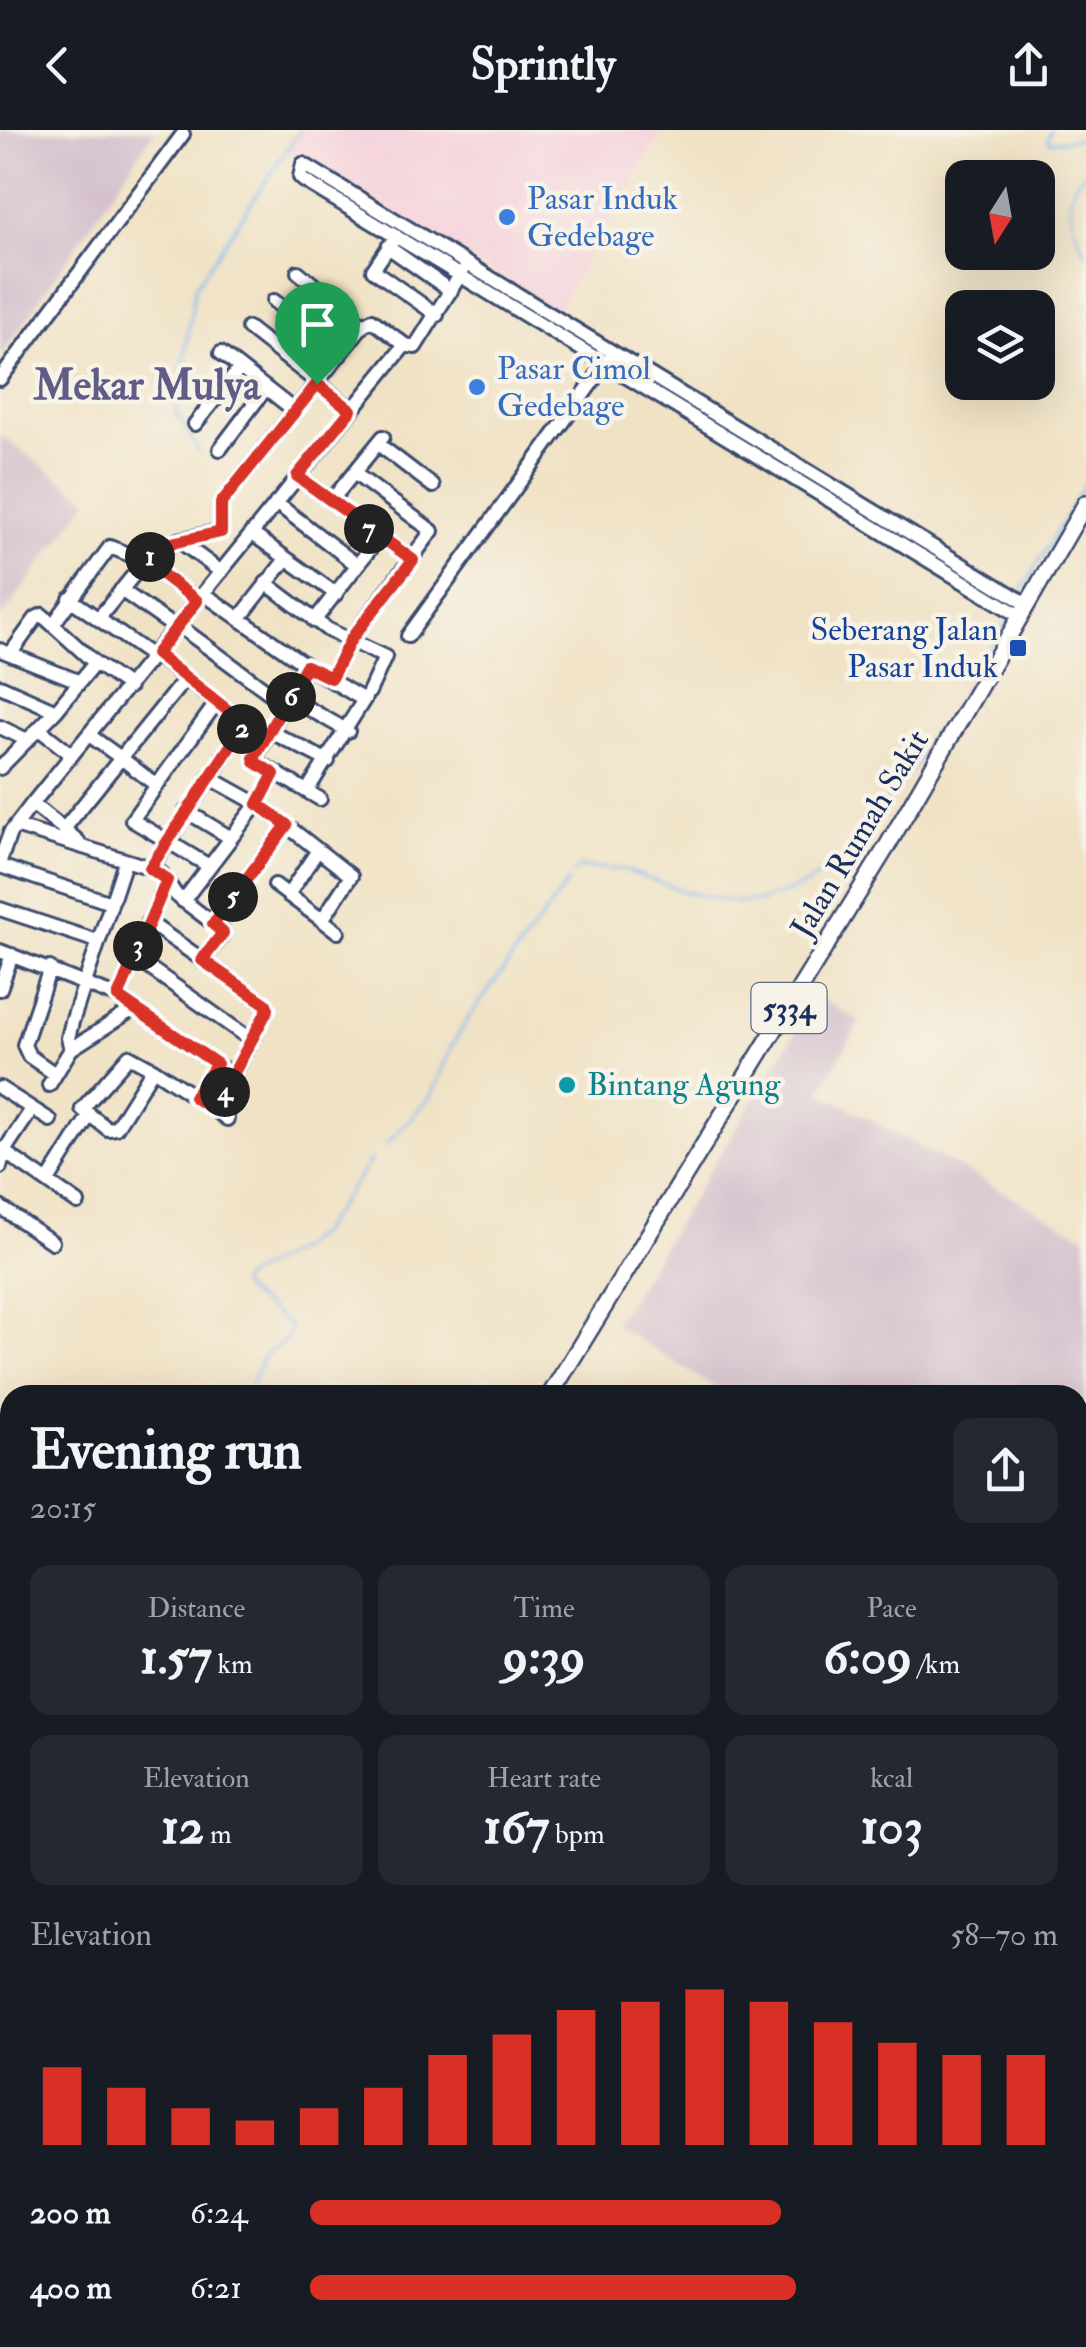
<!DOCTYPE html>
<meta charset="utf-8">
<style>
:root{--surface:#171b24;--page:#242831;--text:#f1f3f6;--muted:#9ea1a6;--accent:#d93025}
body{margin:0;font-family:"IM FELL Double Pica",serif;background:var(--page);color:var(--text);height:100vh;display:flex;flex-direction:column;font-size:38px;white-space:nowrap}
*{box-sizing:border-box;margin:0}
p{font-size:32px;color:var(--muted)}
.icon{flex:none;width:55px;height:55px;fill:none;stroke:currentColor;stroke-width:2;stroke-linecap:round;stroke-linejoin:round}
.map{position:relative;flex:1;overflow:hidden}
.panel{position:absolute;left:0px;top:1255px;width:1088px;height:962px;display:flex;flex-direction:column;background:var(--surface);border-radius:30px 30px 0 0;box-shadow:0 10px 40px #0002}
.panel>*{flex:none}
.needle{width:65px;rotate:191deg}
.fabs{position:absolute;left:945px;top:30px;display:grid;gap:20px}
.fabs a{display:grid;place-items:center;width:110px;height:110px;border-radius:20px;background:var(--surface);box-shadow:0 10px 40px #0002;font-size:50px}
.pin{position:absolute;display:grid;place-items:center;width:85px;height:85px;color:#fff;margin:-102px -42px;border-radius:50% 50% 50% 0;rotate:-45deg;box-shadow:0 0 10px #0007}
.pin .icon{rotate:45deg}
.km{position:absolute;width:50px;height:50px;margin:-25px;border-radius:50%;background:#222;color:#fff;font-size:28px;line-height:50px;text-align:center}
.round{display:grid;place-items:center;flex:none;width:105px;height:105px;border-radius:20px;background:var(--page)}
.summary{display:flex;align-items:center;justify-content:space-between;height:170px;padding:0 30px}
h1{font-size:55px;font-weight:800;line-height:75px}
.figures{display:grid;grid-template-columns:repeat(3,1fr);gap:15px;height:170px;padding:10px 30px}
.figures div{display:grid;align-content:center;border-radius:20px;background:var(--page);text-align:center}
.figures b{font-size:50px;font-weight:800}
.figures small{font-size:28px;font-weight:400}
.figures p{font-size:28px}
.chart{height:280px;padding:20px 30px}
.chart p{display:flex;justify-content:space-between}
.chart svg{width:100%;height:180px;margin-top:10px;stroke:var(--accent);stroke-width:6}
ul{padding:0 30px;list-style:none;font-size:32px}
li{display:grid;grid-template-columns:160px 120px 1fr;align-items:center;height:75px}
li i{height:25px;border-radius:12px;background:var(--accent)}
header{display:flex;justify-content:space-between;align-items:center;height:130px;padding:0 30px;background:var(--surface);font-size:45px;font-weight:800}
.map>svg:first-child{display:block}
.built{fill:#f5cfda}
.industrial{fill:#d1bdcb}
.lines{fill:none;stroke-linecap:round;stroke-linejoin:round}
.stream{stroke:#7db9ef;stroke-width:2.5}
.minor-casing{stroke:#3b4a6d;stroke-width:18}
.major-casing{stroke:#3b4a6d;stroke-width:20}
.minor{stroke:#fff;stroke-width:12}
.major{stroke:#fff;stroke-width:15}
.route-casing{stroke:#fff;stroke-width:20}
.route{stroke:#d93025;stroke-width:12}
.shop-dot{fill:#3f7fe0;stroke:#f7f3e8;stroke-width:4}
.transit-dot{fill:#1a4fb4;stroke:#f7f3e8;stroke-width:4}
.culture-dot{fill:#0f9aa8;stroke:#f7f3e8;stroke-width:4}
.labels{text-anchor:middle;dominant-baseline:central;stroke-width:9;stroke-linejoin:round;paint-order:stroke}
.shield{fill:#f7f3e8;stroke:#5d6a87;stroke-width:2.5}
.shield-label{font-size:30px;font-weight:bold;fill:#1b2f5e}
.shop-label{font-size:32px;fill:#366cbe;stroke:#f7f3e8;text-anchor:start}
.transit-label{font-size:32px;fill:#164399;stroke:#f7f3e8;text-anchor:end}
.street-label{font-size:32px;fill:#1b2f5e;stroke:#f7f3e8}
.culture-label{font-size:32px;fill:#0d838f;stroke:#f7f3e8;text-anchor:start}
.district-label{font-size:42px;font-weight:bold;fill:#605c87;stroke:#f7f3e8}
</style>
<header><svg class="icon" aria-label="back" viewBox="0 0 24 24"><path d="M15 5l-7 7 7 7"/></svg>Sprintly<svg class="icon" aria-label="share" viewBox="0 0 24 24"><path d="M12 15V3M7 8l5-5 5 5M5 13v7h14v-7"/></svg></header>
<div class="map">
<svg width="1086" height="2217" viewBox="0 0 1086 2217">
<rect width="100%" height="100%" fill="#f7f3e8"/>
<filter id="ink" filterUnits="userSpaceOnUse"><feTurbulence type="fractalNoise" baseFrequency=".01" numOctaves="2"/><feDisplacementMap in="SourceGraphic" scale="20" xChannelSelector="R" yChannelSelector="G"/><feConvolveMatrix kernelMatrix="1 2 1 2 8 2 1 2 1" color-interpolation-filters="sRGB"/></filter>
<filter id="wash" filterUnits="userSpaceOnUse"><feTurbulence type="fractalNoise" baseFrequency=".0048" numOctaves="4" result="noise"/><feDisplacementMap in="SourceGraphic" scale="40" xChannelSelector="R" yChannelSelector="G"/><feGaussianBlur stdDeviation="2.25" result="paint"/><feColorMatrix in="noise" values="0 0 0 0 0 0 0 0 0 0 0 0 0 0 0 0 0 1.4 0 .05"/><feComposite in="paint" operator="in"/></filter>
<g filter="url(#wash)">
<rect width="100%" height="100%" fill="#f0e2c5"/>
<path class="built" d="M298,0H663L557,180L286,19L295,12Z"/>
<path class="industrial" d="M0,0H155L0,228Z
M0,305L89,370L0,489Z
M818,867L860,891L820,962L1086,1107V1258L1078,1296V1265H727L614,1194Z"/>
<g class="lines">
<path class="stream" d="M1051,0L1047,8L1049,12L1081,8L1086,10
M1086,43C1060,59 1072,100 1086,122
M1086,174V177
M199,321L176,282L195,157L300,0
M1019,466L1086,352
M574,743L579,737L624,740L695,765L736,772L762,771L806,755L864,712L885,674L941,600L1009,486
M386,1015L431,966L452,915L469,887L568,752
M247,1265L262,1228L286,1210L291,1199L287,1193L245,1162L239,1154L244,1148L296,1120L319,1103L371,1030"/>
</g>
</g>
<g filter="url(#ink)">
<g class="lines">
<g class="minor-casing">
<path id="minor" d="M396,106L373,140L437,185
M388,117L451,161
M298,142L363,195
M274,171L340,225
M248,198L351,279
M221,223L295,281
M0,249L183,4
M195,294L240,238
M378,314L433,356
M220,319L266,258
M297,346L413,430
M331,371L383,307
M276,373L357,435
M221,401V373L363,195L372,190L405,215
M251,403L336,464
M178,410L221,442
M266,453L328,500L385,527L369,562
M121,460L177,499
M204,464L307,536L364,570
M70,469L153,527
M1020,486L303,50L300,47L303,34L1027,474
M98,489L145,431L197,471
M239,489L286,429
M314,491L380,406
M54,493L110,417L145,431L178,410L221,401
M179,496L286,575
M408,506L609,229
M0,520L78,551
M11,523L36,488L42,485L95,533L129,557
M156,525L265,609
M307,536L254,630L320,669
M331,548L351,509L432,401L354,343
M0,556L56,581
M290,568L348,601
M0,597L25,609
M39,599L72,625
M271,602L328,631
M0,638L56,581L95,533
M209,647L263,677L351,746L322,790L275,755
M156,655L121,628L185,549
M307,661L365,568
M32,674L64,699
M186,681L231,708
M15,696L151,738L245,594
M78,711L64,699L121,628L89,605
M0,731L10,703L32,674L405,215L415,217L462,142
M0,736L111,773
M209,736L132,690L217,572
M151,738L162,744L176,765L222,800V806L202,831
M288,765L318,720
M183,771L257,674L275,644
M0,779L97,811
M322,790L338,802
M148,792L266,874L268,879L215,980L153,939L116,998L108,999L82,979L129,926L153,939
M213,793L287,695
M0,821L118,867L234,946
M134,827L251,910
M50,838L24,915L29,926L55,944
M0,859L12,825
M118,867L167,750
M71,919L68,908L72,892L125,732
M49,955L71,919L135,878
M0,958L50,990
M194,967L217,934
M215,980L227,989
M0,1019L78,1073
M0,1037L4,1021L32,979
M48,1051L89,986
M0,1077L52,1112
M0,1332L10,1333
M0,1596L8,1599L10,1595
M1078,2030L1086,2032
M1078,2115L1086,2117
M1078,2199L1086,2202
M382,2208L399,2217
M744,2208L759,2217
M872,2208L887,2217
M171,2217L175,2208
M257,2217L262,2208
M949,2217L952,2208"/>
</g>
<g class="major-casing">
<path id="major" d="M550,1265L886,718L1086,373
M1078,1439L1086,1440
M0,2088L10,2072"/>
</g>
<use href="#minor" class="minor"/>
<use href="#major" class="major"/>
</g>
</g>
<g class="lines" filter="url(#ink)">
<g class="route-casing">
<path id="route" d="M317,254L351,280L297,346L413,430L351,509L331,548L306,536L254,628L255,632L274,644L258,674L287,695L213,794L223,803L202,830L266,874L268,879L214,980L194,967L217,934L118,867L167,750L150,738L245,594L156,524L197,471L145,431L167,414L221,402V373Z"/>
</g>
<use href="#route" class="route"/>
</g>
<g class="shop-dot">
<circle cx="507" cy="87" r="10"/>
<circle cx="477" cy="257" r="10"/>
</g>
<rect class="transit-dot" x="1008" y="508" width="20" height="20" rx="5"/>
<circle class="culture-dot" cx="567" cy="955" r="10"/>
<g class="labels">
<rect class="shield" x="751.5" y="853" width="75" height="50" rx="8"/>
<g class="shield-label">
<text x="789" y="878">5334</text>
</g>
<g class="shop-label">
<text x="527" y="69">Pasar Induk<tspan x="527" dy="37">Gedebage</tspan></text>
<text x="497" y="239">Pasar Cimol<tspan x="497" dy="37">Gedebage</tspan></text>
</g>
<g class="transit-label">
<text x="998" y="500">Seberang Jalan<tspan x="998" dy="37">Pasar Induk</tspan></text>
</g>
<g class="street-label">
<text transform="translate(860 704) rotate(-59)">Jalan Rumah Sakit</text>
</g>
<g class="culture-label">
<text x="587" y="955">Bintang Agung</text>
</g>
<g class="district-label">
<text x="147" y="256">Mekar Mulya</text>
</g>
</g>
</svg>
<div class="fabs">
<a><svg class="needle" viewBox="-14 -14 28 28"><path d="M0-13l5 13h-10z" fill="#e53935"/><path d="M0 13l5-13h-10z" fill="#9ea1a6"/></svg></a>
<a><svg class="icon" aria-label="layers" viewBox="0 0 24 24"><path d="M12 4l9 5-9 5-9-5zM3 14l9 5 9-5"/></svg></a>
</div>
<div class="pin" style="left:317px;top:254px;background:#1e9e55"><svg class="icon" aria-label="arrive" viewBox="0 0 24 24"><path d="M6 21V4h12l-3 4 3 4H6"/></svg></div>
<b class="km" style="left:150px;top:427px">1</b>
<b class="km" style="left:242px;top:599px">2</b>
<b class="km" style="left:138px;top:816px">3</b>
<b class="km" style="left:225px;top:962px">4</b>
<b class="km" style="left:233px;top:767px">5</b>
<b class="km" style="left:291px;top:567px">6</b>
<b class="km" style="left:369px;top:399px">7</b>
<section class="panel">
<div class="summary"><div><h1>Evening run</h1><p>20:15</p></div><a class="round"><svg class="icon" aria-label="share" viewBox="0 0 24 24"><path d="M12 15V3M7 8l5-5 5 5M5 13v7h14v-7"/></svg></a></div>
<div class="figures">
<div><p>Distance</p><b>1.57<small> km</small></b></div>
<div><p>Time</p><b>9:39</b></div>
<div><p>Pace</p><b>6:09<small> /km</small></b></div>
</div>
<div class="figures">
<div><p>Elevation</p><b>12<small> m</small></b></div>
<div><p>Heart rate</p><b>167<small> bpm</small></b></div>
<div><p>kcal</p><b>103</b></div>
</div>
<div class="chart"><p><span>Elevation</span>58–70 m</p>
<svg viewBox="0 0 160 44" preserveAspectRatio="none"><path d="M5 44V25M15 44V30M25 44V35M35 44V38M45 44V35M55 44V30M65 44V22M75 44V17M85 44V11M95 44V9M105 44V6M115 44V9M125 44V14M135 44V19M145 44V22M155 44V22"/></svg>
</div>
<ul>
<li><b>200 m</b>6:24<i style="width:63%"></i></li>
<li><b>400 m</b>6:21<i style="width:65%"></i></li>
</ul>
</section>
</div>
